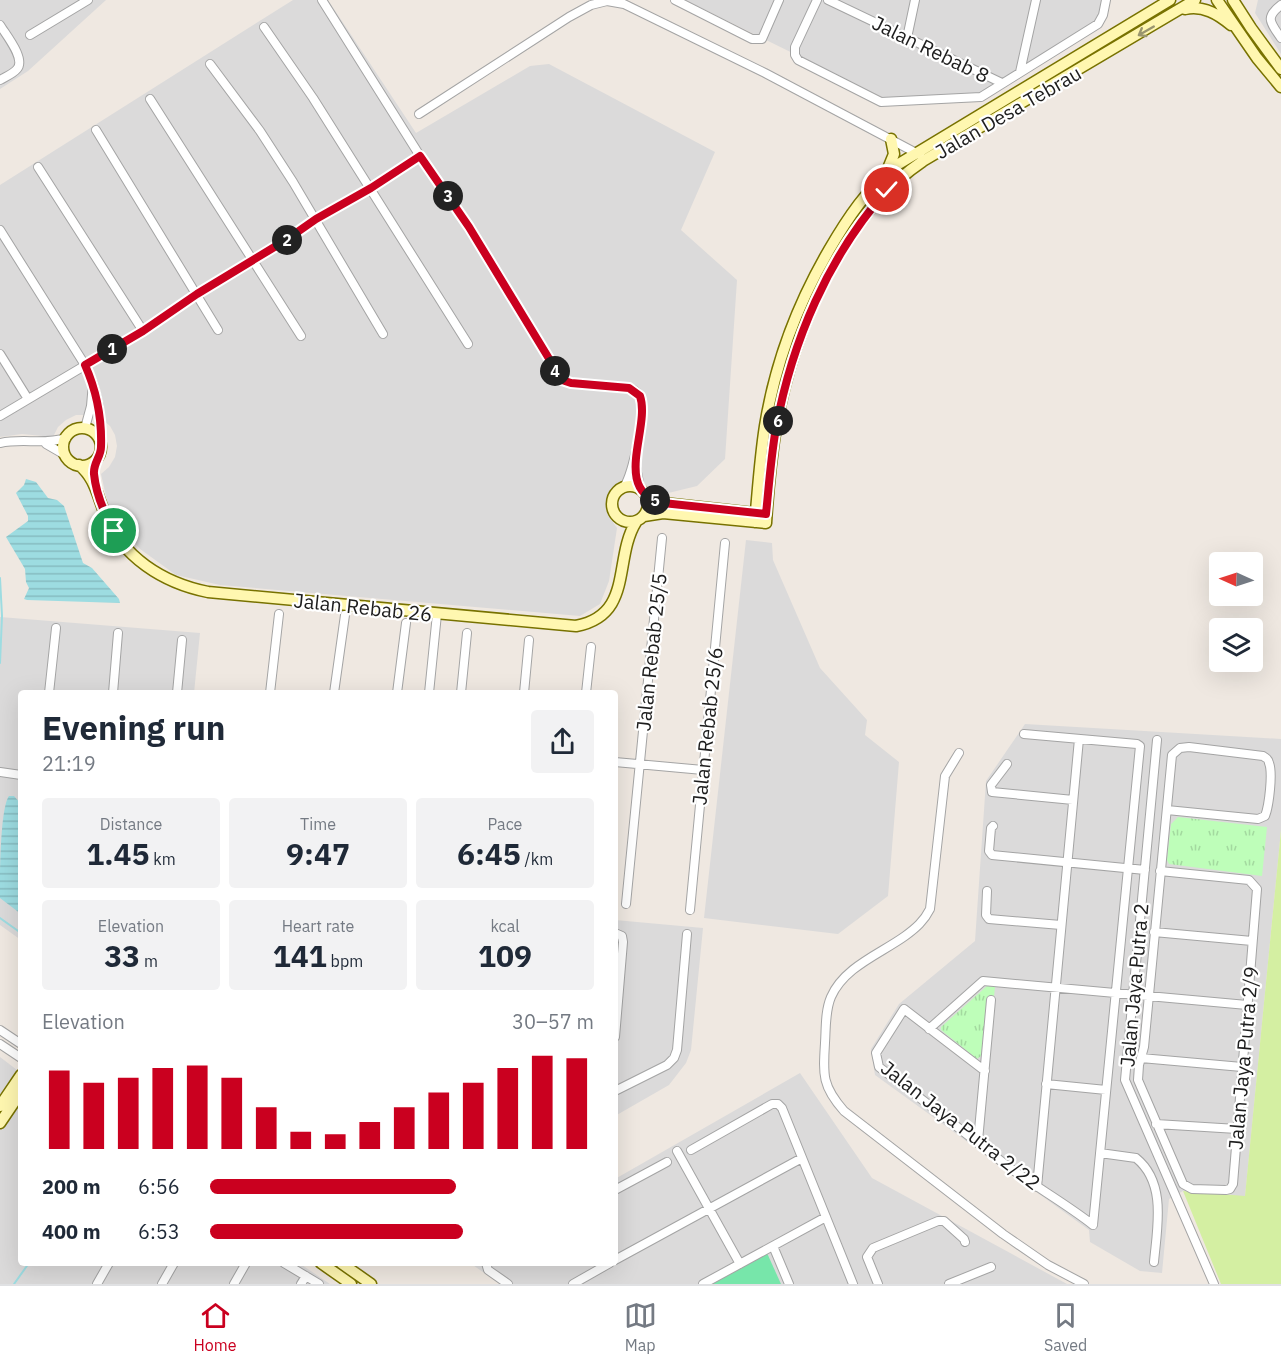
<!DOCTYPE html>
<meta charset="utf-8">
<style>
:root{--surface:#fff;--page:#f2f2f3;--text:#1f2937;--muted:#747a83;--line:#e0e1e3;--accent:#ca001f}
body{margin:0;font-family:"IBM Plex Sans",sans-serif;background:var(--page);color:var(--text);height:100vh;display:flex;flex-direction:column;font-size:22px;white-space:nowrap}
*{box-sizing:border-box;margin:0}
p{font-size:20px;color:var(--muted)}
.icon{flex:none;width:33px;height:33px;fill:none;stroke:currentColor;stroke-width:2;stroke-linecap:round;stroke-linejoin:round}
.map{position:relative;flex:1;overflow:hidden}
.panel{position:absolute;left:18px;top:690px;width:600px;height:576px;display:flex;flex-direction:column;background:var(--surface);border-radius:6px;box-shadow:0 6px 24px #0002}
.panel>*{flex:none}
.needle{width:39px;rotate:273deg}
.tools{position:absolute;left:1209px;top:552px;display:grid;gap:12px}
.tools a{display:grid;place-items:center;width:54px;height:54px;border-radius:6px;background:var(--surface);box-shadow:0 6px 24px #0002;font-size:30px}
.pin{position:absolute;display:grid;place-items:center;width:51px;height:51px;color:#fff;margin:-26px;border:3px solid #fff;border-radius:50%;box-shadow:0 2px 6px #0007}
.km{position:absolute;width:30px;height:30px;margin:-15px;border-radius:50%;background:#222;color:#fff;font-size:16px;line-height:30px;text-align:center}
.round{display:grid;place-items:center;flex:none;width:63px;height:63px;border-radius:6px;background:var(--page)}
.headline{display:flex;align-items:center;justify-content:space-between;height:102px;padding:0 24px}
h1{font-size:33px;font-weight:700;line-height:45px}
.stats{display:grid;grid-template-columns:repeat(3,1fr);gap:9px;height:102px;padding:6px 24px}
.stats div{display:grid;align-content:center;border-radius:6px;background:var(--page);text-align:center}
.stats b{font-size:30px;font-weight:700}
.stats small{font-size:16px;font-weight:400}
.stats p{font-size:16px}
.chart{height:168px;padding:12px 24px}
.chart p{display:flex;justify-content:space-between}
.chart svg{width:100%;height:108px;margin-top:6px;stroke:var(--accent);stroke-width:6}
ul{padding:0 24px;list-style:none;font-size:20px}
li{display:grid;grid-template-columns:96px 72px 1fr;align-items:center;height:45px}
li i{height:15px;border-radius:8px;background:var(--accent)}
.menu{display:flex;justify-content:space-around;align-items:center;height:84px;border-top:2px solid var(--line);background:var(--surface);font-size:16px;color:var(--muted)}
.menu a{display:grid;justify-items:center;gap:3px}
.menu .selected{color:var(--accent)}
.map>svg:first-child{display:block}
.residential{fill:#dbdada}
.grass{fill:#d4efa2}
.park{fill:url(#park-tufts)}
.pitch{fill:#77e6aa}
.water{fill:url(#water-rules)}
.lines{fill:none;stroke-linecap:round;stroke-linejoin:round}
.stream{stroke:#9ddce1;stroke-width:2}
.street-casing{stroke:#a4a4a4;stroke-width:10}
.secondary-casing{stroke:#787200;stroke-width:13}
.street{stroke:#fff;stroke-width:8}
.secondary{stroke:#fff7b0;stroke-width:10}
.oneway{stroke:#99956e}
.route-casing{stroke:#fff;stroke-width:12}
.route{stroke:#ca001f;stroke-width:8}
.labels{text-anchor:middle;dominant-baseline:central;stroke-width:4.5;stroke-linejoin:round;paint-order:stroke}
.street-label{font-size:20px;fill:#1d1d1d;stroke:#fff}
</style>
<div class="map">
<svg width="1281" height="1284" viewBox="0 0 1281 1284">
<defs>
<pattern id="park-tufts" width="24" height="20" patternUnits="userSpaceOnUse" patternTransform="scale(1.5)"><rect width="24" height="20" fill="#befeb9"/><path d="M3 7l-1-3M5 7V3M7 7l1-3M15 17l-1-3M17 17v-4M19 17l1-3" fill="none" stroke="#a3d99f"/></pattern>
<pattern id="water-rules" width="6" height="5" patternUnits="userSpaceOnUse" patternTransform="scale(1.5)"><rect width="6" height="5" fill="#9ddce1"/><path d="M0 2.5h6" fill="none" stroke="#87bcc1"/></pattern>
</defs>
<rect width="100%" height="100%" fill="#efe8e1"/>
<path class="residential" d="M0,0H106L28,71L0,89Z
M293,0H328L416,133L530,66L549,64L715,152L681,230L737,280L725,459L697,486L656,496L645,484L637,481H628L613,489L606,505L607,514L617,528L609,581L600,604L580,616L220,585L176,575L140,549L110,514L101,474L109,467L115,457L117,446L115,435L110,426L103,420L94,415H76L66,420L58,427L53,437L22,434L0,437V185Z
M685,0H1102L1098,19L979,95L884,98Z
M1258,0H1281V54L1255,13Z
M746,540L772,543L773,560L820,668L867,720L865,735L899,762L888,896L838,934L704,918Z
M0,617L200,633L194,693H21V940L0,925Z
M1025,724L1281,739V830L1245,1197L1183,1191L1169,1199L1162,1273L1140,1271L1090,1242L1089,1230L875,1075L871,1049L899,1004L975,941L986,781Z
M615,920L703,928L691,1050L686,1063L669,1085L615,1116Z
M0,1057L21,1073V1263H299L330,1284H0Z
M800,1073L872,1178L1067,1284H500L470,1263H615V1179Z"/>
<path class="grass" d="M1281,830V1284H1221L1183,1191L1245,1196Z"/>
<path class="park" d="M1178,817L1267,827L1262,876L1169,864L1167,860L1171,824Z
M987,986L995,987L994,997H987L981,1056L977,1059L941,1030V1027Z"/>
<path class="pitch" d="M767,1253L781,1284H710Z"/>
<path class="water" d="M26,479L36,482L48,498L57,500L64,506L83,563L92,568L119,599L120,603L27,600L24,599L29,588L26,582L25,569L6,537L28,521V516L16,493L24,485Z
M9,796H14L21,804V914L0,898C0,878 0,808 9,796Z"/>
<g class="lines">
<path class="stream" d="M0,578L2,616L0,663
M0,918L21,933
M14,1284L29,1263"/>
<g class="street-casing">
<path id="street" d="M322,0L420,156L469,227L559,376L562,380L571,383L629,388C635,390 640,394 641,400C645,416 633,473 624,487
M675,0L752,39H762L779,0
M817,0L795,47V55L798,60L881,102L981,97L1098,24L1103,15L1106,0
M828,0L1002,83
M1281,5C1264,18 1271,23 1281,38
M0,25C6,35 26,59 17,69C13,74 5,77 0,80
M264,27L313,98L468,344
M30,35L88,0
M907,38L915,0
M210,64L260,131L293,182L383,334
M1020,72L1036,0
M150,99L301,336
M419,114L569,17L591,5L607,1L624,4L765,73L920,155
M96,130L218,330
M38,167L143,331
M0,230L85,365L93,383
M0,354L28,399
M0,416L143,331L197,294L286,240L316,219L371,188L420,156
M85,428L91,406L93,383L99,406L100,439
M0,443C22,438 44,445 66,438
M46,444L65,455
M636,467L640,488
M49,693L56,628
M113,693L118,633
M177,693L182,640
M270,693L279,614
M334,693L345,615
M397,693L406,623
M429,693L437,614
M461,693L467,633
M524,693L529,640
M586,693L591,647
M1024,734L1137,744L1140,746L1093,1225
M1157,740L1125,1080L1214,1284
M959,753L945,776L930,909C924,921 916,928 905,936C880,954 844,967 831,997C825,1011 826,1028 825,1043C823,1075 822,1086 844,1111L1003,1234L1048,1265L1084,1284
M615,762L703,770
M1007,764L991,785L992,792L1073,800
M0,772L21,775
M993,826L991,828L989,851L992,855L1145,870
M1160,871L1249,880L1257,889L1233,1184L1230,1189L1226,1190L1192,1189L1183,1184L1138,1080L1139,1065L1144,1047L1172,755L1180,748L1189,747L1263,756C1267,759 1268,758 1269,763C1273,773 1269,806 1265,816L1258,819L1167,810
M987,891L986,915L989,919L1061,925
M626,904L662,538
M690,910L725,543
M1154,932L1252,941
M615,933L622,936L623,942L615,1037
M929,1029L983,981L1247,1005
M0,1030L21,1044
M0,1044L21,1058
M1141,1058L1242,1067
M985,1071L904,1009L876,1053L879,1067C922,1099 964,1132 1006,1165C1034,1186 1065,1203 1093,1225
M1046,1084L1106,1090
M615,1091L667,1065L674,1058L677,1050L687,934
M1156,1124L1237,1129
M978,1141L991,1000
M691,1150L772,1104H778L782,1108L853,1284
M677,1151L740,1264
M1100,1153L1136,1158C1167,1183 1157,1228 1154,1262
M1037,1187L1079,739
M615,1190L667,1162
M773,1246L789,1284
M615,1260L802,1158
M284,1263L319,1284
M486,1263L488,1270L508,1284
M97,1284L109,1263
M162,1284L174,1263
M234,1284L246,1263
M301,1284L306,1276
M573,1284L610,1263
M703,1284L826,1217
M878,1284L867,1257L873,1248L938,1221H944L964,1239L965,1242
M949,1284L991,1267"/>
</g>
<g class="secondary-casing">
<path id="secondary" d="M1217,0L1257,58L1281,87
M1233,0L1251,28L1281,69
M1185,9C1203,5 1218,14 1231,25
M887,171L894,154L891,139
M63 447a19 19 0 1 1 38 0a19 19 0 1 1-38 0Z
M79,465C95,478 97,495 105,514C122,557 163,583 208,592L576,626C634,615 613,559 636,522
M612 504a18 18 0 1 1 36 0a18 18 0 1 1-36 0Z
M646,494L653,500L663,503L763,514
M644,516L663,513L766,523C768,491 771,459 776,427C793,332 840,217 923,161L1195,0
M755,522C758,490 760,458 765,426C775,364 797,305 829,250C847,219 868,187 897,165L1170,0
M0,1106L21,1075
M0,1123L21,1092
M321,1263L351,1284
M341,1263L371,1284"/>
</g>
<use href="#street" class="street"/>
<use href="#secondary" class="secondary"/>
</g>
<defs><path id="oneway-shaft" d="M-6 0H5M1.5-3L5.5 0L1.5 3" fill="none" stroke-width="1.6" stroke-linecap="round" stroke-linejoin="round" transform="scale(1.5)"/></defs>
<use class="oneway" href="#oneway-shaft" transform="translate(1146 31) rotate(150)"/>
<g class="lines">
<g class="route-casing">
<path id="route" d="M114,531C104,513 96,494 94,474C93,463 101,457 101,447C102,418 97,392 85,365L143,331L197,294L286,240L316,219L371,188L420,156L469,227L562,380L571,383L629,388L640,396C651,428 611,491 663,503L766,514C769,485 771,456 776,428C792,341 828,257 887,190"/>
</g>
<use href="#route" class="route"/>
</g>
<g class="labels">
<g class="street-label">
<text transform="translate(931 49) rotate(26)">Jalan Rebab 8</text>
<text transform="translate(1008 112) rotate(-30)">Jalan Desa Tebrau</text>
<text transform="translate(363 607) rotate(6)">Jalan Rebab 26</text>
<text transform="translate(651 652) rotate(-84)">Jalan Rebab 25/5</text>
<text transform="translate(707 726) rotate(-84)">Jalan Rebab 25/6</text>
<text transform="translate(1134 985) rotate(-85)">Jalan Jaya Putra 2</text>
<text transform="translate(1243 1058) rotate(-85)">Jalan Jaya Putra 2/9</text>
<text transform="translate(961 1125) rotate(38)">Jalan Jaya Putra 2/22</text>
</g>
</g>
</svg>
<div class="tools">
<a><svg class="needle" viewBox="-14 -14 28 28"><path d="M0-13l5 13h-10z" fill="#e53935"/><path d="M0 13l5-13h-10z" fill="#747a83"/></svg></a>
<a><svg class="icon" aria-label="layers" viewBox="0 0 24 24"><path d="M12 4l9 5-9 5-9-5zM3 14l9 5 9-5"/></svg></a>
</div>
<div class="pin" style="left:114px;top:531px;background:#1e9e55"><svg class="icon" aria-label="arrive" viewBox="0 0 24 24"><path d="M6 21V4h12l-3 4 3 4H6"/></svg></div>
<div class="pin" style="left:887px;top:190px;background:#d93025"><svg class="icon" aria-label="check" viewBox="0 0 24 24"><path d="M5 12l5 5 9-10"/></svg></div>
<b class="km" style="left:112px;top:349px">1</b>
<b class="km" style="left:287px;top:240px">2</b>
<b class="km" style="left:448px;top:196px">3</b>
<b class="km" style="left:555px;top:371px">4</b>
<b class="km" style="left:655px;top:500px">5</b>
<b class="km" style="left:778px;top:421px">6</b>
<section class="panel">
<div class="headline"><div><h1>Evening run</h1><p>21:19</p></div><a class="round"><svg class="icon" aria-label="share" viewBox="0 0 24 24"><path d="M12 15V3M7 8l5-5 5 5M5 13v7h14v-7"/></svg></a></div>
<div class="stats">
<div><p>Distance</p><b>1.45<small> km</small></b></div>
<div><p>Time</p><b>9:47</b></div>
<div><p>Pace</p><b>6:45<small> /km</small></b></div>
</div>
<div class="stats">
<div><p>Elevation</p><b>33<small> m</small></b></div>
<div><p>Heart rate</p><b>141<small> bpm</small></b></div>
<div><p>kcal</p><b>109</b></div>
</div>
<div class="chart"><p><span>Elevation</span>30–57 m</p>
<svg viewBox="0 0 160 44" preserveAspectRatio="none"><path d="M5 44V12M15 44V17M25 44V15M35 44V11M45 44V10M55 44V15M65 44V27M75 44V37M85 44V38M95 44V33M105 44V27M115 44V21M125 44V17M135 44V11M145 44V6M155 44V7"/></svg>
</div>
<ul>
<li><b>200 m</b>6:56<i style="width:64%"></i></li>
<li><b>400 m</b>6:53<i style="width:66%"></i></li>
</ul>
</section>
</div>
<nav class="menu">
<a class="selected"><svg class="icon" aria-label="home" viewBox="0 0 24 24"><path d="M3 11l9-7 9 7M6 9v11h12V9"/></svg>Home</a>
<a><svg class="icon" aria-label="map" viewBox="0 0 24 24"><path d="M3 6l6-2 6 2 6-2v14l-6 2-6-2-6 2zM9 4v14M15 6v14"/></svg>Map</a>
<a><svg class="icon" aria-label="saved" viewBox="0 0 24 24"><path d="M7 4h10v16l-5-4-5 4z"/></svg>Saved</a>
</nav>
